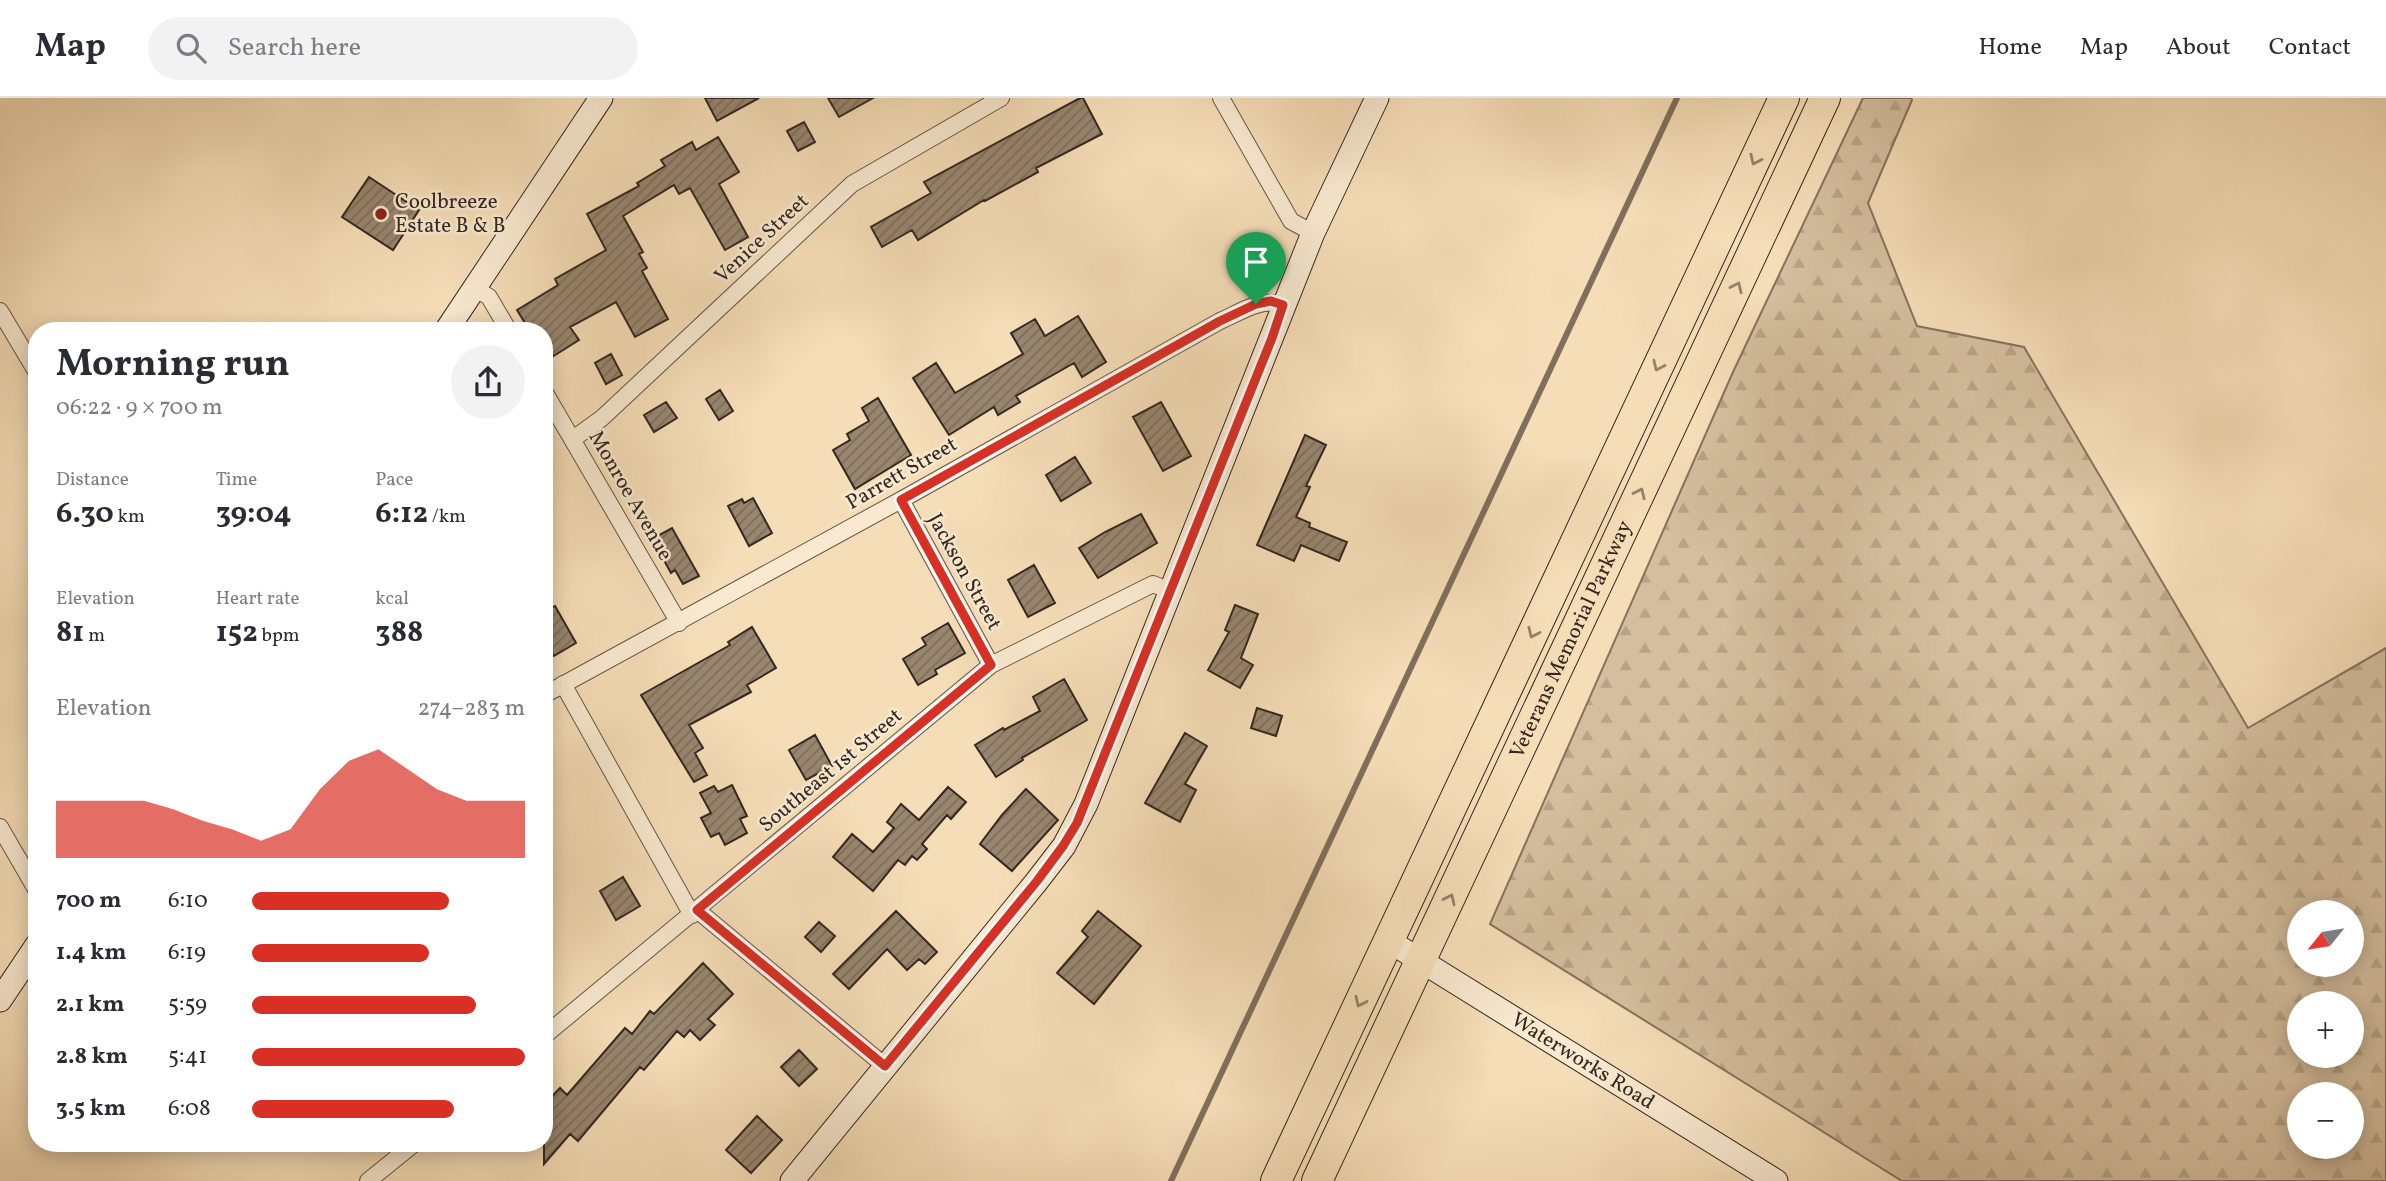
<!DOCTYPE html>
<meta charset="utf-8">
<style>
:root{--surface:#fff;--page:#f2f2f3;--text:#2b2b33;--muted:#7c7c81;--line:#e1e1e2;--accent:#d93025}
body{margin:0;font-family:Vollkorn,serif;background:var(--page);color:var(--text);height:100vh;display:flex;flex-direction:column;font-size:26px;white-space:nowrap}
*{box-sizing:border-box;margin:0}
p{font-size:23px;color:var(--muted)}
.icon{flex:none;width:38px;height:38px;fill:none;stroke:currentColor;stroke-width:2;stroke-linecap:round;stroke-linejoin:round}
.map{position:relative;flex:1;overflow:hidden}
.panel{position:absolute;left:28px;top:224px;width:525px;height:830px;display:flex;flex-direction:column;background:var(--surface);border-radius:28px;box-shadow:0 4px 18px #0003}
.panel>*{flex:none}
.needle{width:46px;rotate:240deg}
.tools{position:absolute;left:2287px;top:802px;display:grid;gap:14px}
.tools a{display:grid;place-items:center;width:77px;height:77px;border-radius:50%;background:var(--surface);box-shadow:0 4px 18px #0003;font-size:35px}
.pin{position:absolute;display:grid;place-items:center;width:60px;height:60px;color:#fff;margin:-72px -30px;border-radius:50% 50% 50% 0;rotate:-45deg;box-shadow:0 0 7px #0007}
.pin .icon{rotate:45deg}
.round{display:grid;place-items:center;flex:none;width:74px;height:74px;border-radius:37px;background:var(--page)}
.summary{display:flex;align-items:center;justify-content:space-between;height:119px;padding:0 28px}
h1{font-size:38px;font-weight:700;line-height:52px}
.metrics{display:grid;grid-template-columns:repeat(3,1fr);gap:10px;height:119px;padding:7px 28px}
.metrics div{display:grid;align-content:center}
.metrics b{font-size:30px;font-weight:700}
.metrics small{font-size:19px;font-weight:400}
.metrics p{font-size:19px}
.chart{height:196px;padding:14px 28px}
.chart p{display:flex;justify-content:space-between}
.chart svg{width:100%;height:126px;margin-top:7px;fill:var(--accent);opacity:.7}
ul{padding:0 28px;list-style:none;font-size:23px}
li{display:grid;grid-template-columns:112px 84px 1fr;align-items:center;height:52px}
li i{height:18px;border-radius:9px;background:var(--accent)}
header{display:flex;align-items:center;gap:42px;box-sizing:border-box;height:98px;padding:0 35px;background:var(--surface);border-bottom:2px solid var(--line)}
header strong{font-size:33px}
nav{display:flex;gap:38px;margin-inline-start:auto;font-size:24px}
.search{width:490px;height:63px;background:var(--page);display:flex;align-items:center;gap:18px;box-sizing:border-box;padding:0 24px;border-radius:38px;color:var(--muted);font-size:26px}
.map>svg:first-child{display:block}
.forest{fill:url(#forest-firs);stroke:#84735e;stroke-width:2;fill-rule:evenodd}
.lines{fill:none;stroke-linecap:round;stroke-linejoin:round}
.stream{stroke:#806f5c;stroke-width:6}
.building{fill:url(#building-hatch);stroke:#342820;stroke-width:2}
.street-casing{stroke:#645546;stroke-width:18}
.secondary-casing{stroke:#342820;stroke-width:25}
.highway-casing{stroke:#342820;stroke-width:32}
.street{stroke:#f8e9d0;stroke-width:16}
.secondary{stroke:#f8e9d0;stroke-width:23}
.highway{stroke:#f5ddb7;stroke-width:30}
.oneway{stroke:#94826c}
.route-casing{stroke:#fff;stroke-width:14}
.route{stroke:#d93025;stroke-width:9}
.poi-dot{fill:#8f2418;stroke:#f8e9d0;stroke-width:2.5}
.labels{text-anchor:middle;dominant-baseline:central;stroke-width:5;stroke-linejoin:round;paint-order:stroke}
.poi-label{font-size:21px;fill:#342820;stroke:#f8e9d0;text-anchor:start}
.street-label{font-size:21px;fill:#342820;stroke:#f8e9d0}
</style>
<header>
<strong>Map</strong>
<div class="search"><svg class="icon" aria-label="search" viewBox="0 0 24 24"><circle cx="10" cy="10" r="6"/><path d="M15 15l6 6"/></svg>Search here</div>
<nav><a>Home</a><a>Map</a><a>About</a><a>Contact</a></nav>
</header>
<div class="map">
<svg width="2386" height="1083" viewBox="0 0 2386 1083">
<defs>
<pattern id="forest-firs" width="22" height="20" patternUnits="userSpaceOnUse" patternTransform="scale(1.75)"><rect width="22" height="20" fill="#d4be9d"/><path d="M5 1l3.5 6h-7zM16 11l3.5 6h-7z" fill="#b7a387"/></pattern>
<pattern id="building-hatch" width="6" height="6" patternUnits="userSpaceOnUse" patternTransform="scale(1.75)"><rect width="6" height="6" fill="#98866f"/><path d="M-1 1l2-2M0 6l6-6M5 7l2-2" fill="none" stroke="#7d6e5b"/></pattern>
</defs>
<rect width="100%" height="100%" fill="#f5ddb7"/>
<filter id="stains"><feTurbulence type="fractalNoise" baseFrequency=".00286" numOctaves="4"/><feColorMatrix values="0 0 0 0 .2 0 0 0 0 .09 0 0 0 0 .02 0 0 0 .5 -.17"/></filter>
<radialGradient id="worn" r=".72"><stop offset=".6" stop-color="#630" stop-opacity="0"/><stop offset="1" stop-color="#630" stop-opacity=".3"/></radialGradient>
<path class="forest" d="M1863,0H1911L1912,2L1868,105L1917,228L2024,249L2248,630L2386,550V1083H1902L1490,826L1733,274ZM2300,814H2352V866H2300ZM2300,905H2352V957H2300ZM2300,996H2352V1048H2300Z"/>
<g class="lines">
<path class="stream" d="M1171,1083L1677,0"/>
</g>
<path class="building" d="M705,0H759L717,23Z
M828,0H873L839,19Z
M1080,0H1083L1102,36L1036,70L1038,74L985,103L984,102L918,142L912,132L882,149L871,129L931,95L924,84Z
M804,24L815,44L798,53L787,33Z
M718,39L739,74L719,86L748,139L725,152L690,90L679,96L674,87L623,118L643,154L639,156L647,170L642,173L668,221L635,239L616,204L570,229L579,242L544,264V233H530L517,212L558,187L555,181L606,152L587,116L639,88L637,85L665,68L661,62L692,44L696,52Z
M369,79L419,112L393,152L342,119Z
M1078,218L1106,264L1082,279L1074,265L1016,298L1020,304L998,317L994,309L949,337L913,280L936,265L955,295L1023,256L1011,235L1035,221L1045,238Z
M611,256L622,277L606,286L595,265Z
M720,292L733,313L719,322L706,301Z
M878,300L911,357L855,391L833,352L850,342L847,336L869,323L862,310Z
M666,304L677,320L654,334L644,317Z
M1161,304L1191,358L1163,373L1133,319Z
M1305,337L1326,347L1306,388L1310,389L1296,419L1310,425L1309,429L1347,444L1339,463L1301,447L1294,463L1257,447Z
M1075,359L1091,385L1061,403L1046,377Z
M753,400L772,435L749,448L728,408L742,401L744,405Z
M1141,416L1157,445L1098,480L1079,450L1105,434Z
M672,430L699,478L683,486L675,472L671,475L652,441Z
M1034,467L1055,505L1028,519L1008,482Z
M1235,507L1258,516L1241,560L1253,567L1240,590L1208,572L1229,534L1225,532Z
M555,508L576,545L554,558L544,541V513Z
M948,525L965,555L935,572L937,576L918,587L903,561L926,547L922,540Z
M752,529L776,570L747,587L751,594L689,627L703,650L695,655L707,677L694,684L641,597L730,547L728,544Z
M1064,581L1087,622L1022,660L1023,662L996,679L975,647L1003,630L1004,632L1040,613L1033,599Z
M1257,610L1282,618L1276,638L1251,630Z
M1185,635L1207,648L1185,686L1196,692L1180,724L1145,705Z
M815,637L832,668L806,682L789,652Z
M732,687L747,718L740,721L747,735L725,747L719,735L711,739L701,720L711,715L700,695L714,688L718,694Z
M948,689L966,704L951,721L947,717L922,746L927,751L917,762L912,758L905,767L898,762L873,793L833,759L852,736L873,754L894,730L887,724L901,706L919,722Z
M1026,691L1058,722L1012,773L980,746L1002,717Z
M623,779L640,808L616,822L600,793Z
M896,813L937,854L925,866L919,861L907,872L887,851L849,891L833,876Z
M1098,813L1141,848L1094,906L1057,875L1088,839L1082,833Z
M819,824L835,838L821,854L805,839Z
M703,865L733,896L708,921L715,927L700,942L690,932L684,939L677,933L644,972L640,969L578,1043L570,1036L544,1066V1007L560,990L567,997L625,930L632,936L650,913L654,916Z
M799,952L817,971L799,988L781,969Z
M757,1018L782,1042L751,1075L726,1052Z"/>
<g class="lines">
<g class="street-casing">
<path id="street" d="M1221,0L1291,123L1313,135
M475,190L489,199L509,233
M0,213L37,275
M544,293L679,525
M573,341L602,320L852,86L1001,0
M901,402L991,567
M563,586L692,817
M544,597L901,402L1220,223C1241,214 1261,199 1283,207
M0,729L37,793
M697,812L885,968
M544,938L991,567L1153,486L1170,493
M368,1083L415,1045"/>
</g>
<g class="secondary-casing">
<g id="secondary">
<path d="M446,233L601,0"/>
<path id="s1" d="M1389,843L1776,1083"/>
<path d="M0,902L37,847"/>
<path d="M792,1083L1037,783L1064,748L1086,706L1313,135L1377,0"/>
</g>
</g>
<g class="highway-casing">
<g id="highway">
<path d="M1276,1083L1784,0"/>
<path id="s2" d="M1317,1083L1825,0"/>
</g>
</g>
<use href="#street" class="street"/>
<use href="#secondary" class="secondary"/>
<use href="#highway" class="highway"/>
</g>
<defs><path id="oneway-chevron" d="M-2-3.5L2.5 0L-2 3.5" fill="none" stroke-width="1.6" stroke-linecap="round" stroke-linejoin="round" transform="scale(1.75)"/></defs>
<g class="oneway">
<use href="#oneway-chevron" transform="translate(1755 62) rotate(115)"/>
<use href="#oneway-chevron" transform="translate(1737 189) rotate(-65)"/>
<use href="#oneway-chevron" transform="translate(1658 268) rotate(115)"/>
<use href="#oneway-chevron" transform="translate(1640 395) rotate(-65)"/>
<use href="#oneway-chevron" transform="translate(1533 535) rotate(115)"/>
<use href="#oneway-chevron" transform="translate(1450 801) rotate(-65)"/>
<use href="#oneway-chevron" transform="translate(1360 904) rotate(115)"/>
</g>
<g class="lines">
<g class="route-casing">
<path id="route" d="M1271,203L1283,207L1272,240L1077,725L1063,748L1037,783L885,968L697,812L991,567L901,402L1220,223L1256,206Z"/>
</g>
<use href="#route" class="route"/>
</g>
<circle class="poi-dot" cx="381" cy="116" r="7"/>
<g class="labels">
<g class="poi-label">
<text x="395" y="104">Coolbreeze<tspan x="395" dy="24">Estate B &amp; B</tspan></text>
</g>
<g class="street-label">
<text transform="translate(762 141) rotate(-43)">Venice Street</text>
<text transform="translate(902 376) rotate(-30)">Parrett Street</text>
<text transform="translate(630 398) rotate(60)">Monroe Avenue</text>
<text transform="translate(964 474) rotate(61)">Jackson Street</text>
<text stroke="none"><textPath href="#s2" startOffset="598">Veterans Memorial Parkway</textPath></text>
<text transform="translate(831 673) rotate(-40)">Southeast 1st Street</text>
<text stroke="none"><textPath href="#s1" startOffset="228">Waterworks Road</textPath></text>
</g>
</g>
<rect width="100%" height="100%" filter="url(#stains)"/>
<rect width="100%" height="100%" fill="url(#worn)"/>
</svg>
<div class="tools">
<a><svg class="needle" viewBox="-14 -14 28 28"><path d="M0-13l5 13h-10z" fill="#e53935"/><path d="M0 13l5-13h-10z" fill="#7c7c81"/></svg></a>
<a>+</a>
<a>−</a>
</div>
<div class="pin" style="left:1256px;top:206px;background:#1e9e55"><svg class="icon" aria-label="arrive" viewBox="0 0 24 24"><path d="M6 21V4h12l-3 4 3 4H6"/></svg></div>
<section class="panel">
<div class="summary"><div><h1>Morning run</h1><p>06:22 · 9 × 700 m</p></div><a class="round"><svg class="icon" aria-label="share" viewBox="0 0 24 24"><path d="M12 15V3M7 8l5-5 5 5M5 13v7h14v-7"/></svg></a></div>
<div class="metrics">
<div><p>Distance</p><b>6.30<small> km</small></b></div>
<div><p>Time</p><b>39:04</b></div>
<div><p>Pace</p><b>6:12<small> /km</small></b></div>
</div>
<div class="metrics">
<div><p>Elevation</p><b>81<small> m</small></b></div>
<div><p>Heart rate</p><b>152<small> bpm</small></b></div>
<div><p>kcal</p><b>388</b></div>
</div>
<div class="chart"><p><span>Elevation</span>274–283 m</p>
<svg viewBox="0 0 160 44" preserveAspectRatio="none"><path d="M0 44V24L10 24L20 24L30 24L40 27L50 31L60 34L70 38L80 34L90 20L100 10L110 6L120 13L130 20L140 24L150 24L160 24V44z"/></svg>
</div>
<ul>
<li><b>700 m</b>6:10<i style="width:72%"></i></li>
<li><b>1.4 km</b>6:19<i style="width:65%"></i></li>
<li><b>2.1 km</b>5:59<i style="width:82%"></i></li>
<li><b>2.8 km</b>5:41<i style="width:100%"></i></li>
<li><b>3.5 km</b>6:08<i style="width:74%"></i></li>
</ul>
</section>
</div>
